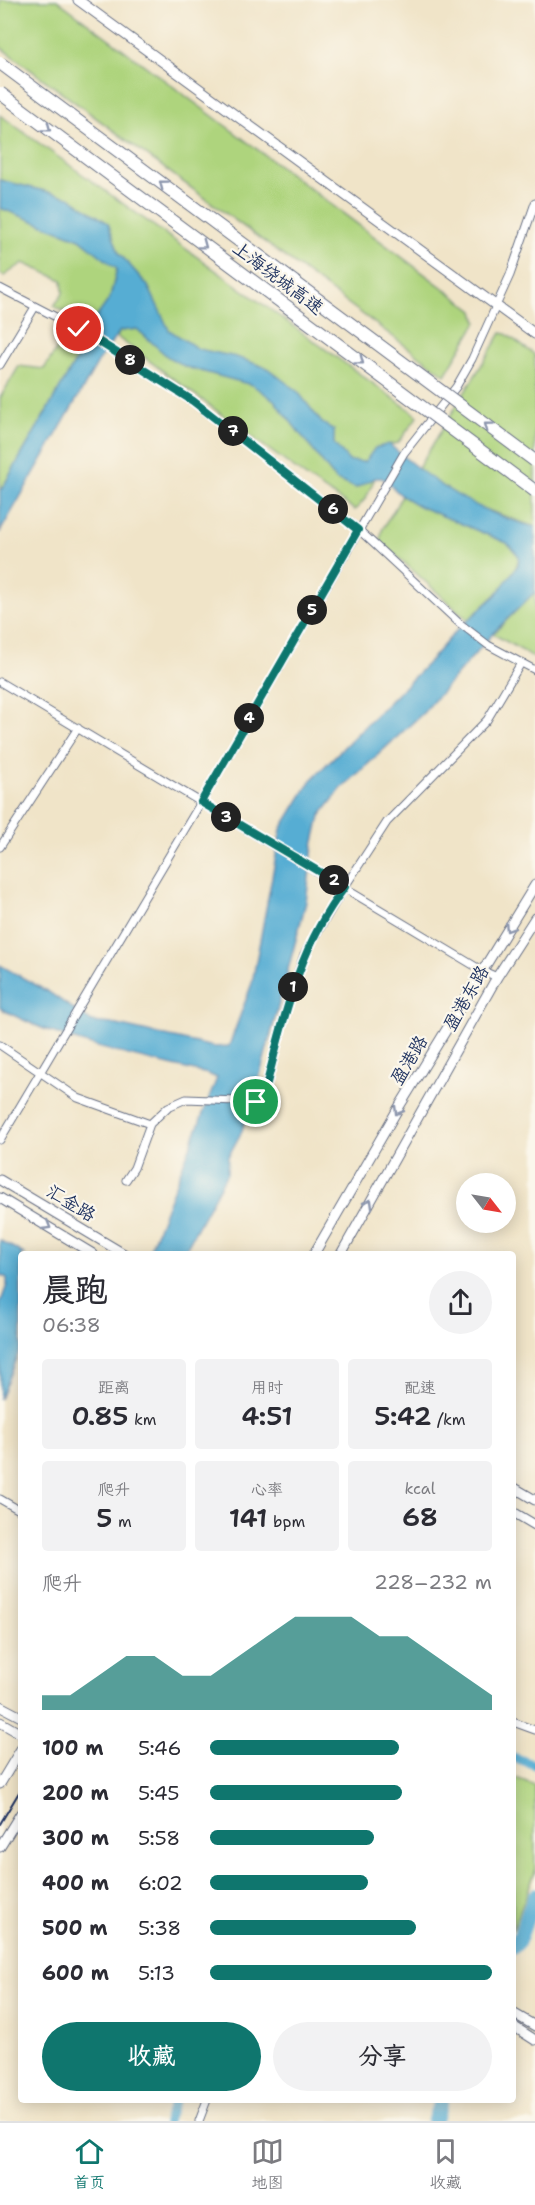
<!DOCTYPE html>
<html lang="zh">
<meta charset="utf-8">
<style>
:root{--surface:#fff;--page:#f2f2f3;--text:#2b2b33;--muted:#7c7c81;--line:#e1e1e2;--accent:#0f766e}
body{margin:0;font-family:"Shantell Sans","LXGW WenKai TC",sans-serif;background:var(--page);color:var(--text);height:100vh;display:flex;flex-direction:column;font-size:22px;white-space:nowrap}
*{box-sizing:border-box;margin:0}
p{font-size:20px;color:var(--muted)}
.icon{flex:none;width:33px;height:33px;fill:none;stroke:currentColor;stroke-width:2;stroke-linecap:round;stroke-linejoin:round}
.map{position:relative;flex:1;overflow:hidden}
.drawer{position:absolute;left:18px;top:1251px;width:498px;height:852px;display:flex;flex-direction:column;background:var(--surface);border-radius:6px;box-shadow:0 3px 15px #0003}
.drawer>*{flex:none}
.needle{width:39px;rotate:121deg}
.buttons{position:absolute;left:456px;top:1173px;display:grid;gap:12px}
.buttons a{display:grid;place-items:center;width:60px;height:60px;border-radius:50%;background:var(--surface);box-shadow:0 3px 15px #0003;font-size:30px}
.pin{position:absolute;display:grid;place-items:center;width:51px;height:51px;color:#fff;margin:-26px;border:3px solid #fff;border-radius:50%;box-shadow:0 2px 6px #0007}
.km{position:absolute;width:30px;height:30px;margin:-15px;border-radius:50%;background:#222;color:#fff;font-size:16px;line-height:30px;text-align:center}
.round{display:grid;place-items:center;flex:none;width:63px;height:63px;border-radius:32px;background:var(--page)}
.headline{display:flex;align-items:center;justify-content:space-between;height:102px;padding:0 24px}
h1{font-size:33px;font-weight:600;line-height:45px}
.stats{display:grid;grid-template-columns:repeat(3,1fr);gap:9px;height:102px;padding:6px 24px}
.stats div{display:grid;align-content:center;border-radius:6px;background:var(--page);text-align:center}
.stats b{font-size:26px;font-weight:600}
.stats small{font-size:16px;font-weight:400}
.stats p{font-size:16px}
.chart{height:168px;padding:12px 24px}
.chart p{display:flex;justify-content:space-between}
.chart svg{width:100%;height:108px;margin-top:6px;fill:var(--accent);opacity:.7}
.cta{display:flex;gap:12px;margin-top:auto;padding:12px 24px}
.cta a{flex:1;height:69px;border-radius:36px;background:var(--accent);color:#fff;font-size:24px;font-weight:600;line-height:69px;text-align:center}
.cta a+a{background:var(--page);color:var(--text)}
ul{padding:0 24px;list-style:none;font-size:20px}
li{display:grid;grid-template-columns:96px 72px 1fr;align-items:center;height:45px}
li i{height:15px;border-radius:8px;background:var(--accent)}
.tabs{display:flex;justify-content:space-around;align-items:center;height:84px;border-top:2px solid var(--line);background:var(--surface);font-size:16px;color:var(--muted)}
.tabs a{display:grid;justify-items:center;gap:3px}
.tabs .selected{color:var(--accent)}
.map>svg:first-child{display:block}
.green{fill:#aed47d;stroke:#64826e;stroke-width:1.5}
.water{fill:#57add3;stroke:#396e98;stroke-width:1.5}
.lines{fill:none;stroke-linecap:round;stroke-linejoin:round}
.canal{stroke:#57add3;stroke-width:9}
.river{stroke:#57add3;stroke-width:15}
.street-casing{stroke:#666e83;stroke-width:9}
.secondary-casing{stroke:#666e83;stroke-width:11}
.street{stroke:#fff;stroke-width:7}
.secondary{stroke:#fff;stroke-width:9}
.rail{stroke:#1b2f5e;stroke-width:2}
.highway-bridge-casing{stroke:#666e83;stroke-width:14;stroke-linecap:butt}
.highway-bridge{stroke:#fff;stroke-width:12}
.oneway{stroke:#8d97ae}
.route-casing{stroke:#fff;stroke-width:12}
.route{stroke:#0f766e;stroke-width:8}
.labels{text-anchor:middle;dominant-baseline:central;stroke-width:4.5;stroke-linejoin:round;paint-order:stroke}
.street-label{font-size:18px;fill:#1b2f5e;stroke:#fbf7ec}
</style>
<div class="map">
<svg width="535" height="2121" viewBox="0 0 535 2121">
<rect width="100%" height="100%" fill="#fbf7ec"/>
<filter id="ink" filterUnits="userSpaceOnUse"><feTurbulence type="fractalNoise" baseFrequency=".0167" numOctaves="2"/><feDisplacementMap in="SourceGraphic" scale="12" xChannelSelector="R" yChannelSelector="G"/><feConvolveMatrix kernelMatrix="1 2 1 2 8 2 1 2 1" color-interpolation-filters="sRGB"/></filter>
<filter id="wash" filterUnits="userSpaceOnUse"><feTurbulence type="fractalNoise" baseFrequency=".008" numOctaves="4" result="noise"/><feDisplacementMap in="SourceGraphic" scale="24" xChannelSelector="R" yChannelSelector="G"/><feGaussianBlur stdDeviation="1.35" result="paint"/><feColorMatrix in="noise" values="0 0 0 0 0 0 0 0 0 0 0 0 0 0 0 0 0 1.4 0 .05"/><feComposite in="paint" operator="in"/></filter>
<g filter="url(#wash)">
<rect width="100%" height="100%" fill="#f0e4c8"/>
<path class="green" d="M0,0H57L474,311L477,322L445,375L0,47Z
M0,115L418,416L398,443L375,448L365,462L349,461L334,444V430L322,423L298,392L267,368L236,357L198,349L169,330L148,286L119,253L108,223L69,197L0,180Z
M0,208L80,239L117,268L110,298L91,325L54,306L63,293L62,280L23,263L4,276L0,274Z
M137,329L168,357L186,367L253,385L274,400L336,480L356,488L375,478L366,498L355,510L306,477L117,337L120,331Z
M501,333L506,334L535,355V527L471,504L417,470Z
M65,336L82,350L0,492V398L19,366L44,369Z
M402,496L419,506L507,543L519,556C517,579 485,605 468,620L380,541L382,530Z
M535,592V658L493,634Z
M513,1777L535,1785V1872L513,1930Z"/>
<path class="water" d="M0,180L69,197L108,223L119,253L148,286L169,330L198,349L236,357L267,368L298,392L322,423L334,430V444L349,461L365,462L375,448L389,444C432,483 478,513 535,527V592L497,629L423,713L341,789L320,816L313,846L306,902L257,1086L241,1133L228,1157L227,1173L183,1254H148L217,1078L208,1074C138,1057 64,1044 0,1008V965L50,993L92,1022L113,1024L214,1047L229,1046L252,983L281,829L311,780L427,664L456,631L496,595L518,565L519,556L507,543L419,506L402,496L382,478H375L356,488L336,480L274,400L252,385L186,367L168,357L137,329L120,331L100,359L0,532V492L82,350L91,325L110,298L117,269L80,239L0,208Z
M0,1240L24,1254H21V1347L0,1399V1304L7,1285V1278L0,1274Z"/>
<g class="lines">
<path class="canal" d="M513,1757L535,1765
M167,2121L175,2100"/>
<path class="river" d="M513,1947L518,1942L535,1896
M434,2121L441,2100"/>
</g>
</g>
<g filter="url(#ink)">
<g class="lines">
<g class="street-casing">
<path id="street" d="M0,288L79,329L193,401L359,530L458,622L488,645L535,670
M0,365L35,307
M0,682L483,971L497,977
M0,847L78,728
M0,1045L78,1098L150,1124
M0,1140L201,802L404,453L456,387L472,359L510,275L535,203
M126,1180L134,1168L150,1124L168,1107L186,1099L262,1102L287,1005L304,955L344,888L387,822L487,720L521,663
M0,1499L21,1511
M513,1722L535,1730
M199,2121L207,2100"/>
</g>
<g class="secondary-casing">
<path id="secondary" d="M78,0L535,334
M0,1180L124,1254
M0,1198L93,1254
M314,1254L399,1107L535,885
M341,1254L497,977L535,918
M513,1487L535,1500
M513,1512L535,1525
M0,1706L21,1717
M0,1722L21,1734
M0,1784L21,1749
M0,1847L21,1813
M513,2013L535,2026
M513,2026L535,2040"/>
</g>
<use href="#street" class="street"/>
<use href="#secondary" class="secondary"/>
<path class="rail" d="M0,1824L21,1789"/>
<g class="highway-bridge-casing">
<path id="highway-bridge" d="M0,63L535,461
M0,93L535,491"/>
</g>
<use href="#highway-bridge" class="highway-bridge"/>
</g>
<defs><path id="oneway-chevron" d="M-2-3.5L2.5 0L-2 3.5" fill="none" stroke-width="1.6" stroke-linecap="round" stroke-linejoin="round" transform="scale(1.5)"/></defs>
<g class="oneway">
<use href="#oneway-chevron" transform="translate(47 128) rotate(37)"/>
<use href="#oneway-chevron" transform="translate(163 184) rotate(-143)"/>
<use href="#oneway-chevron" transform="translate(203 245) rotate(37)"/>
<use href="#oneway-chevron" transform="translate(360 361) rotate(37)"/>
<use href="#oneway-chevron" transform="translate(488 426) rotate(-143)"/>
<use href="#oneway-chevron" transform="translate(509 928) rotate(122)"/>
<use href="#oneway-chevron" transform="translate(398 1111) rotate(121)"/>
<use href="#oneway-chevron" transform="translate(369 1203) rotate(-60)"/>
<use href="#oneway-chevron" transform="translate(47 1226) rotate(31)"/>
</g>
</g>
<g class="lines" filter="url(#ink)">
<g class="route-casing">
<path id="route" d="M79,329L193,401L358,530L201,802L345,887C296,950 282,1027 262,1102H256"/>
</g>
<use href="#route" class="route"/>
</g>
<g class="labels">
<g class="street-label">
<text transform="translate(278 278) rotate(37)">上海绕城高速</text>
<text transform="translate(466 998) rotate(-60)">盈港东路</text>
<text transform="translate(409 1060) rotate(-59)">盈港路</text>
<text transform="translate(71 1203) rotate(31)">汇金路</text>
</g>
</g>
</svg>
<div class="buttons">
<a><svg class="needle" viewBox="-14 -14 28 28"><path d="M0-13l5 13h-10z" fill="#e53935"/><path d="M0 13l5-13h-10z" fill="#7c7c81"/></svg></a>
</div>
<div class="pin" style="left:256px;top:1102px;background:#1e9e55"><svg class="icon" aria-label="arrive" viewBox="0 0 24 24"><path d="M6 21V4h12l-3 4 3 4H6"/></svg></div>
<div class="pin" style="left:79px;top:329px;background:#d93025"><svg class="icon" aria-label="check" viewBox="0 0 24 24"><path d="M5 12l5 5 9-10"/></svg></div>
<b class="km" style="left:293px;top:987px">1</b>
<b class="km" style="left:334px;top:880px">2</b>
<b class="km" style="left:226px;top:817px">3</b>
<b class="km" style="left:249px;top:718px">4</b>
<b class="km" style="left:312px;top:610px">5</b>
<b class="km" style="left:333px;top:509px">6</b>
<b class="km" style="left:233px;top:431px">7</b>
<b class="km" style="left:130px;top:360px">8</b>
<section class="drawer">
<div class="headline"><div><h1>晨跑</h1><p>06:38</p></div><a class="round"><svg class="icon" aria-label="share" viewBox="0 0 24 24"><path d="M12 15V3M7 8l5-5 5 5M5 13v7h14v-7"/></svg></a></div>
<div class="stats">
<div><p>距离</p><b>0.85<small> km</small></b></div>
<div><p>用时</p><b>4:51</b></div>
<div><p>配速</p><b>5:42<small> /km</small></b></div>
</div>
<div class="stats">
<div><p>爬升</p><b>5<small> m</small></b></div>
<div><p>心率</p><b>141<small> bpm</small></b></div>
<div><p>kcal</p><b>68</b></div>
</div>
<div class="chart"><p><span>爬升</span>228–232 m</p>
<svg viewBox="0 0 160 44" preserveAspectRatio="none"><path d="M0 44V38L10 38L20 30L30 22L40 22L50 30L60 30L70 22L80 14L90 6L100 6L110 6L120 14L130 14L140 22L150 30L160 38V44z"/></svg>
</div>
<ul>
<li><b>100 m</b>5:46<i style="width:67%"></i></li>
<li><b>200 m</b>5:45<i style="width:68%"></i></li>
<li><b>300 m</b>5:58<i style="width:58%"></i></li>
<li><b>400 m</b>6:02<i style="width:56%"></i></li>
<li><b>500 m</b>5:38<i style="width:73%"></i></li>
<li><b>600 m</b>5:13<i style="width:100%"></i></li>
</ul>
<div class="cta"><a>收藏</a><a>分享</a></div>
</section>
</div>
<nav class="tabs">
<a class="selected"><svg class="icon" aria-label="home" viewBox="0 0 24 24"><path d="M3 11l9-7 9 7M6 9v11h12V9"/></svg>首页</a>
<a><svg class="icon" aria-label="map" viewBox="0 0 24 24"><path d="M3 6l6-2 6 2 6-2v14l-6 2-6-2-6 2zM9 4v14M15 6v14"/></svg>地图</a>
<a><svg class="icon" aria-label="saved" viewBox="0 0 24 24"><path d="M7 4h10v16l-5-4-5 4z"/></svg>收藏</a>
</nav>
